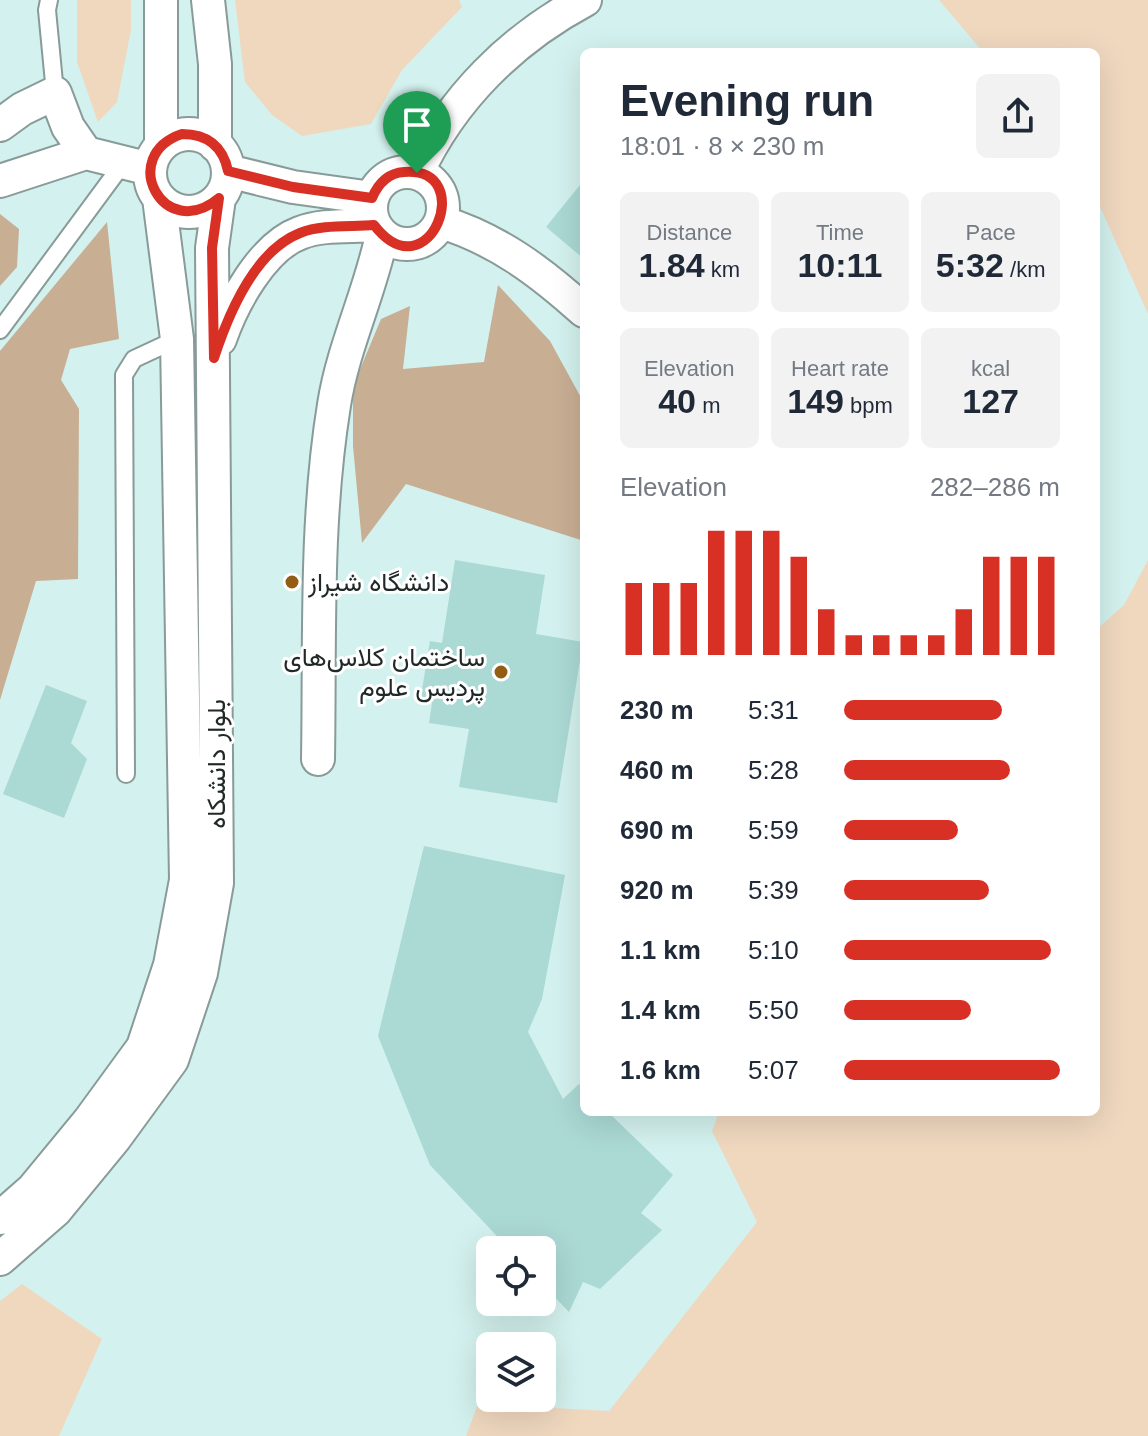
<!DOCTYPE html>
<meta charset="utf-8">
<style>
:root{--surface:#fff;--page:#f2f2f3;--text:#1f2937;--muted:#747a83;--accent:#d93025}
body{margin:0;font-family:Arial,Vazirmatn,sans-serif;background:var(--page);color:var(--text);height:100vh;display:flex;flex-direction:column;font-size:30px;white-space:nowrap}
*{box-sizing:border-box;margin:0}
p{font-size:26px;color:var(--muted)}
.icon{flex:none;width:44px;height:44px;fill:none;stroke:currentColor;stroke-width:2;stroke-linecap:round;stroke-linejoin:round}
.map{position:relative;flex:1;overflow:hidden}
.details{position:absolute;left:580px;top:48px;width:520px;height:1068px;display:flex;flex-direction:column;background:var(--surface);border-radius:12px;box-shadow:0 8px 32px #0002}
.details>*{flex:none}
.tools{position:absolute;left:476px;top:1236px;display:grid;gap:16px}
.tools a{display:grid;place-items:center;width:80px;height:80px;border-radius:12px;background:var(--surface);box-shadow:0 8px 32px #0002;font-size:40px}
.pin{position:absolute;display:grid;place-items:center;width:68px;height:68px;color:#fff;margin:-82px -34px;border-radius:50% 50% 50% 0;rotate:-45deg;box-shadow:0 0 8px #0007}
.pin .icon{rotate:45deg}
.round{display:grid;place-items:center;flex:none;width:84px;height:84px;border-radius:12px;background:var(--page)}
.head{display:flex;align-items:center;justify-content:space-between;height:136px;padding:0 40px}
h1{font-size:44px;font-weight:600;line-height:60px}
.metrics{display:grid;grid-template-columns:repeat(3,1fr);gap:12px;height:136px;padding:8px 40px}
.metrics div{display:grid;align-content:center;border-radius:12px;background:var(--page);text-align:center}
.metrics b{font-size:34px;font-weight:600}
.metrics small{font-size:22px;font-weight:400}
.metrics p{font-size:22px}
.chart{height:224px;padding:16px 40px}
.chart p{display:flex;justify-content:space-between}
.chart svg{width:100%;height:144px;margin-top:8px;stroke:var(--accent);stroke-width:6}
ul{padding:0 40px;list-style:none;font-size:26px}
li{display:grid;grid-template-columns:128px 96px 1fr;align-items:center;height:60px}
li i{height:20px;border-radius:10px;background:var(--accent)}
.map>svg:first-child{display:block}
.built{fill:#d3f1ee;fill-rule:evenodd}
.green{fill:#f0d8bf}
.forest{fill:#c8ae93}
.building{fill:#abd9d4}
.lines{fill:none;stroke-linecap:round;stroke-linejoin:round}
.lane-casing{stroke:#889b99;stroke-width:20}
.street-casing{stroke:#889b99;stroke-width:36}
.lane{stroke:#fff;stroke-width:16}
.street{stroke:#fff;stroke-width:32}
.route-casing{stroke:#fff;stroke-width:16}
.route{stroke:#d93025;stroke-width:10}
.poi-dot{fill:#935d14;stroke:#fff;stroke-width:3}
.labels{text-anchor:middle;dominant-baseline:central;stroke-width:6;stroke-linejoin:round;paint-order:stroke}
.poi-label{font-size:26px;fill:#212928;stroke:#fff;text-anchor:start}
.street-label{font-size:26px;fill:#212928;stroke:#fff}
</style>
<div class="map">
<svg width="1148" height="1436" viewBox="0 0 1148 1436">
<rect width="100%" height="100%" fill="#e8fdfa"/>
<path class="built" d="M0,0H1148V1436H0ZM584,52H1096V1112H584ZM490,1250H542V1302H490ZM490,1346H542V1398H490Z"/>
<path class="green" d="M77,0H131V30L117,102L98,122L77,62Z
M235,0H459L462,7L402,70L371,124L302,136L272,115L245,82Z
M939,0H1148V314L1096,198V52H983Z
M1148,560V1436H466L478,1404L609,1411L757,1222L712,1131L719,1112H1096V630L1124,605Z
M22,1284L102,1339L59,1436H0V1301Z"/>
<path class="forest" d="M0,214L19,229L17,267L0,286Z
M107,222L119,339L70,349L61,380L79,409L78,579L36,581L0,700V351Z
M498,285L550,341L584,403V541L406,484L362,543L353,446V386L381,319L410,306L403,369L484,362Z"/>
<path class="building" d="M584,180V259L546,227Z
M455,560L545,575L536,634L583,642L557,803L459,787L469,729L429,723L432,703L420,702L430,641L442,643Z
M46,685L87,701L71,743L87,759L64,818L3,794Z
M424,846L565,875L542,999L528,1032L563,1099L579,1084L584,1089V1112H608L673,1175L641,1213L662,1230L600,1289L583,1282L569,1312L542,1284V1250H510L430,1165L378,1036Z"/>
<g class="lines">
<g class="lane-casing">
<path id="lane" d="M49,0L47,10L55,93
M0,330L124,162
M126,774L124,375L134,359L177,339"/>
</g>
<g class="street-casing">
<path id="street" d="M208,0L215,64V145
M0,125L22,109L55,93L68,127L86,153L150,169
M150 173a39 39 0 1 1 78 0a39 39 0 1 1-78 0Z
M161,146V0
M228,171L293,187L372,198
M371 208a36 36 0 1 1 72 0a36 36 0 1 1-72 0Z
M417,173C452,98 512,39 585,0
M0,181L86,153
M441,222C497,239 541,272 584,311
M220,339C232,304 262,247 300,233C322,224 351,227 374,225
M318,759C320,642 315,522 334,405C343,347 370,293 382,235
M0,1218L33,1189L89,1121L143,1047L170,965L186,880L177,339L159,198
M0,1259L55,1211L115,1138L172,1060L201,973L217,883L212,248L219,198"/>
</g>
<use href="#lane" class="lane"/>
<use href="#street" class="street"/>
</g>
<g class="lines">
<g class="route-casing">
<path id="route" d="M182,134C207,134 223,146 228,171L293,187L372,198C378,184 388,173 404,172C479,166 429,296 374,225C350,227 322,224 300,233C254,251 228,315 214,358L212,248L219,198C164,244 117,156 182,134Z"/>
</g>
<use href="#route" class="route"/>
</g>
<g class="poi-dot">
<circle cx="292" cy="582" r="8"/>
<circle cx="501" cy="672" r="8"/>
</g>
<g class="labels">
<g class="poi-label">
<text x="308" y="582">دانشگاه شیراز</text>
<text x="485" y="657" text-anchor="end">ساختمان کلاس‌های<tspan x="485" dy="30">پردیس علوم</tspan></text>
</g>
<g class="street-label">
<text transform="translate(216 764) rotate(-90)">بلوار دانشکاه</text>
</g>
</g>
</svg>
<div class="tools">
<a><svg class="icon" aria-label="locate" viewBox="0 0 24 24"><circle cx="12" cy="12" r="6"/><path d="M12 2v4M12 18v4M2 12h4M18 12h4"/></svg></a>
<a><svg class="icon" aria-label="layers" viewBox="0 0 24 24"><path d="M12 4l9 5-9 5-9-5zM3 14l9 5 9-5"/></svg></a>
</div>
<div class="pin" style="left:417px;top:173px;background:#1e9e55"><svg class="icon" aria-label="arrive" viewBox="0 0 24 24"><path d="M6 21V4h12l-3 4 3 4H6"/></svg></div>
<section class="details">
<div class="head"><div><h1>Evening run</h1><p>18:01 · 8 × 230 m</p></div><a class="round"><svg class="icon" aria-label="share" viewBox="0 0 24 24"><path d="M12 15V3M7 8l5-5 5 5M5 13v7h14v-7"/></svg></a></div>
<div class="metrics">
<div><p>Distance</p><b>1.84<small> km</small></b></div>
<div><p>Time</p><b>10:11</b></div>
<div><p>Pace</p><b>5:32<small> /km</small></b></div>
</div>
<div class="metrics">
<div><p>Elevation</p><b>40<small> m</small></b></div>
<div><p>Heart rate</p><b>149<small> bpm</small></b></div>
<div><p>kcal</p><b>127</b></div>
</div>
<div class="chart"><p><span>Elevation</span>282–286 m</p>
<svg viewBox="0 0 160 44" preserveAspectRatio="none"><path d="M5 44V22M15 44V22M25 44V22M35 44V6M45 44V6M55 44V6M65 44V14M75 44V30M85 44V38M95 44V38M105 44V38M115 44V38M125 44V30M135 44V14M145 44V14M155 44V14"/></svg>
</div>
<ul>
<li><b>230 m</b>5:31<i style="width:73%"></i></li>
<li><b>460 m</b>5:28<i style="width:77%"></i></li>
<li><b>690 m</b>5:59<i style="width:53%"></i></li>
<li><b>920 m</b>5:39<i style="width:67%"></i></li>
<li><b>1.1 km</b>5:10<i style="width:96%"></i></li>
<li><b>1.4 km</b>5:50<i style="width:59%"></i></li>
<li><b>1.6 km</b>5:07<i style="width:100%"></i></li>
</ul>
</section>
</div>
